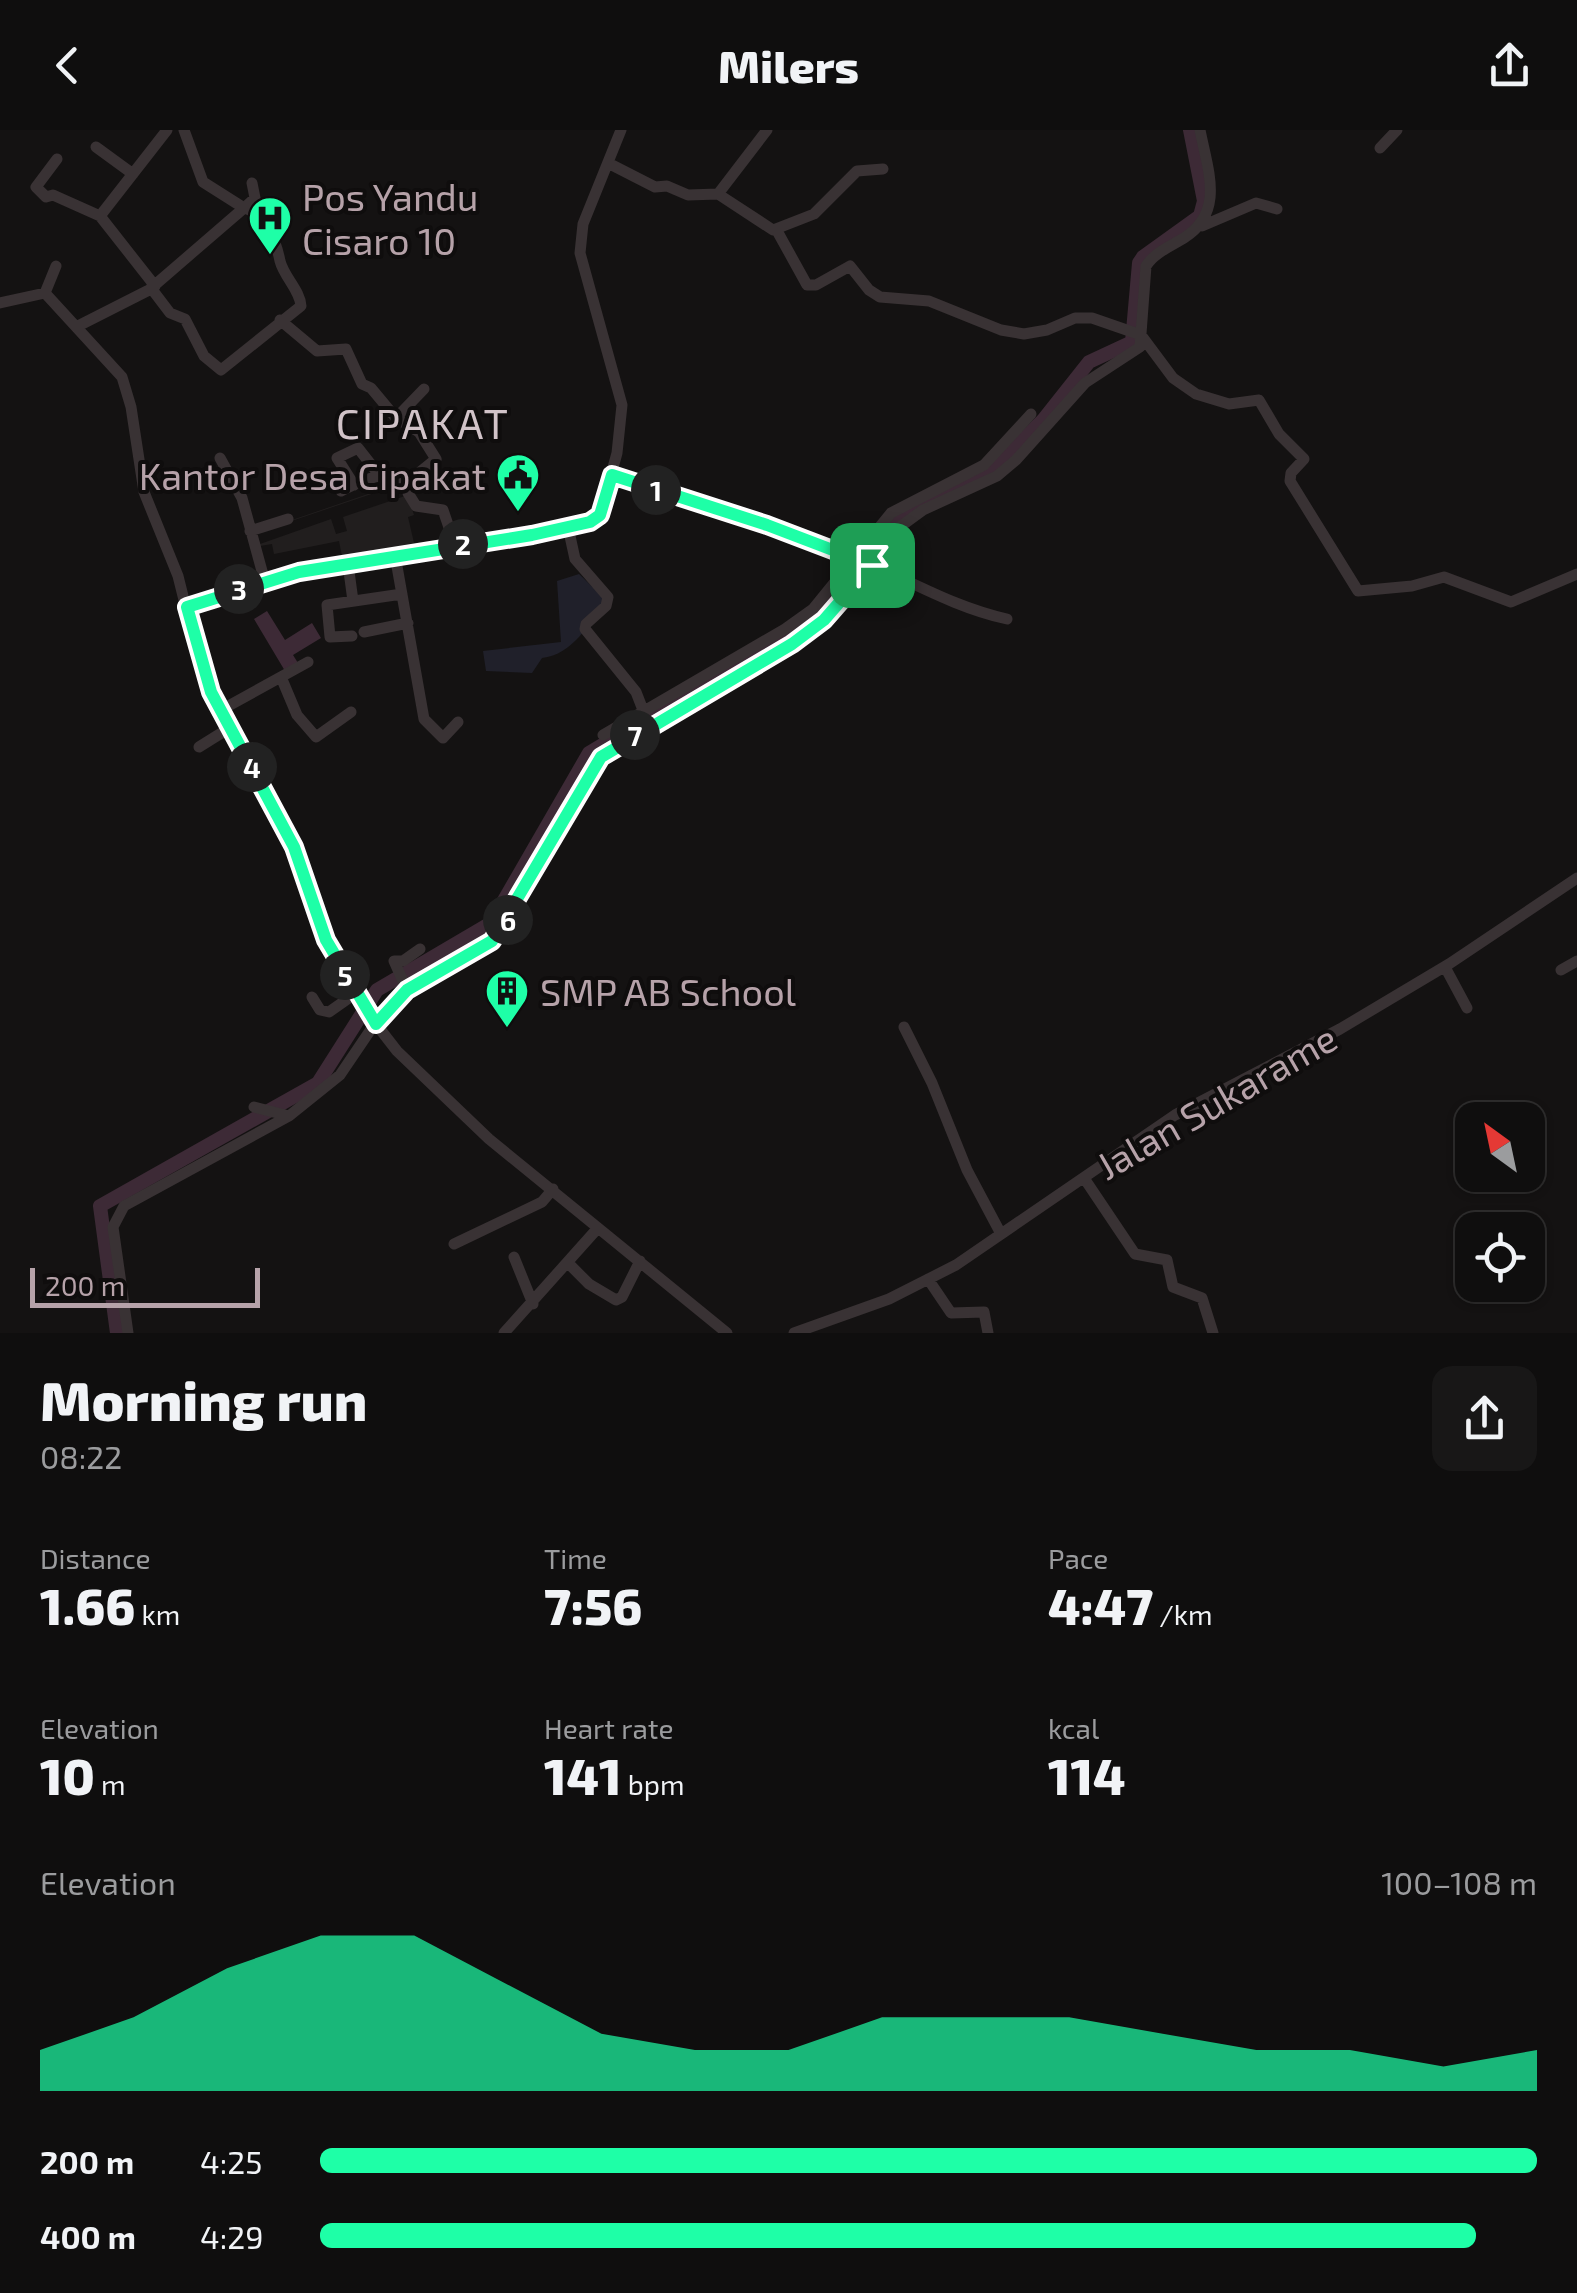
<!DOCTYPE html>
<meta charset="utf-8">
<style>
:root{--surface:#0f0e0e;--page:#181717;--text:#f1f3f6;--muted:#9b9c9e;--line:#2f2e2e;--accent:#1effa7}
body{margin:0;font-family:"Exo 2",sans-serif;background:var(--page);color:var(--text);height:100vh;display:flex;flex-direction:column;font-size:38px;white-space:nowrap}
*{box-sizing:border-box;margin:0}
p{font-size:32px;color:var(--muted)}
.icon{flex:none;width:55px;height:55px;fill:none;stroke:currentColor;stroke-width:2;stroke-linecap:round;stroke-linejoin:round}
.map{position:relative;height:1203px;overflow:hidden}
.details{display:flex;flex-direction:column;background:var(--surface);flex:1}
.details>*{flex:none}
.needle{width:65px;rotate:327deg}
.tools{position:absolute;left:1455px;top:972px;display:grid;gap:20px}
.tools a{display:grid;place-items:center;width:90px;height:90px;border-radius:20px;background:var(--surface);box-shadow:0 2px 8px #0004,0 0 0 2px var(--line);font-size:50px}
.scale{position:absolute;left:30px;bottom:25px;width:230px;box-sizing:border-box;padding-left:10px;border:5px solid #b6a2a9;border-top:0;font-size:28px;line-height:35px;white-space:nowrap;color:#b6a2a9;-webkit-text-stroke:8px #0f0d0d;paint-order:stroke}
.pin{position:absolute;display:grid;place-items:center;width:85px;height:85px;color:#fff;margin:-42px;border-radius:20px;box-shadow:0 5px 15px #0006}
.km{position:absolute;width:50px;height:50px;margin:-25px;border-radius:50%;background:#222;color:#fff;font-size:28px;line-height:50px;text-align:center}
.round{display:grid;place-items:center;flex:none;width:105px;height:105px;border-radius:20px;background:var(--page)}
.head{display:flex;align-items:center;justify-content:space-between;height:170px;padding:0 40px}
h1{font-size:55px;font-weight:800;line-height:75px}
.metrics{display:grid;grid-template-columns:repeat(3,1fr);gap:15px;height:170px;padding:10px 40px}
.metrics div{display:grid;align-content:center}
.metrics b{font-size:50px;font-weight:800}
.metrics small{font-size:28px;font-weight:400}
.metrics p{font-size:28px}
.chart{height:280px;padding:20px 40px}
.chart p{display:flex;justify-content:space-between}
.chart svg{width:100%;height:180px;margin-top:10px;fill:var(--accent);opacity:.7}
ul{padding:0 40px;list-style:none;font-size:32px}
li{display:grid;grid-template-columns:160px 120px 1fr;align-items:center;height:75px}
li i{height:25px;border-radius:12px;background:var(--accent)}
header{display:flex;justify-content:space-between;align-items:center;height:130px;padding:0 40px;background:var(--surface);font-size:45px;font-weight:800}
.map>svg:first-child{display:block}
.built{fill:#211e1e;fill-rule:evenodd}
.green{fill:#20202a}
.water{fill:#3d2a36}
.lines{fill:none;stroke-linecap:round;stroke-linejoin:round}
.river{stroke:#3d2a36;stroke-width:14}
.minor{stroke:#393234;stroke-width:11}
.route-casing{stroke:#fff;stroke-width:20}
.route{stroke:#1effa7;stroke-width:12}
.labels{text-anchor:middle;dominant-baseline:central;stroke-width:8;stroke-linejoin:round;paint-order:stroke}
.poi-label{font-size:38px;fill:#b6a2a9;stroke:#0f0d0d;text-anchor:start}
.street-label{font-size:38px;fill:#b6a2a9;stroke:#0f0d0d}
.quarter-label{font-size:42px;letter-spacing:2.5px;fill:#d1c3c8;stroke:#0f0d0d}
</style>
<header><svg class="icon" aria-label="back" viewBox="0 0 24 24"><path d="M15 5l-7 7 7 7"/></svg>Milers<svg class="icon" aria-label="share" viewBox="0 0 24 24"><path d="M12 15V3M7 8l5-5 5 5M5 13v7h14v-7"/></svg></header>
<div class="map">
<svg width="1577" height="1203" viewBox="0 0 1577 1203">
<rect width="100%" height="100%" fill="#141212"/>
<path class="built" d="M403,352L414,385L408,387L414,413L262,444L254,403ZM401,354L405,366L343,387L347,401L336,404L331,389L260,414L256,403ZM339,411L342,426L265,441L260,416L272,414L274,424Z"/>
<path class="green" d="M579,444L608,472C589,492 573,525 542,528L532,543L486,541L483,521L561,512L557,451Z"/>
<path class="water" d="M267,481L285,510L312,493L321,508L293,525L298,533L285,541L254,489Z"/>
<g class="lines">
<path class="river" d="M117,1203L100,1076L318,953L377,860L491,793L589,623L822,483L896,387L990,342L1043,290L1089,232L1132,212L1139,133L1143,127L1200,86L1204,71L1190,0"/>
<path class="minor" d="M96,17L133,44
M1380,18L1397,0
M57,29L36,57L46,67L53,65L100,86
M608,33L655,57L667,56L688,65L718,64L773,100L814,84L857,41L883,39
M718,64L767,0
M1202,96L1256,73L1277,79
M776,99L807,155H816L850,136L869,160L880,167L929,171L1001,200L1024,204L1047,200L1075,188H1092L1141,205L1173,248L1196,264L1229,274L1259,270L1279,304L1304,329L1291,343L1290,351L1358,461L1412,456L1444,447L1511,472L1577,444
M155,156L100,86L167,0
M151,158L170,183L185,189L204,226L221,240L301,176C300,160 284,147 280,131C276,111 266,84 244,78L255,68L252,53
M45,163L56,136
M0,173L45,163L122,247L131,277L144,362L178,446L201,538L294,717L326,810L376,894L397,921L489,1009L727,1203
M280,190L317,221L346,219L362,254L371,258L396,288L419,302L436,329L410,350L408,363L416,376L443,380L455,415
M78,196L149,160L244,78L203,52L184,0
M396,288L424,259
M220,328L242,368L265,452
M612,345C694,373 779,395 859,429C909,450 953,477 1007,489
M354,355L337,328L358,318L380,346
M341,361C363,350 387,337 407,355
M568,397L575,429L608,467L606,476L586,494L585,499L636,562L643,580
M250,401L288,389
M395,425L424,589L443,608L458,592
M348,434L353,471
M187,477L299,442L532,405L590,392L600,385L617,323L622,275L580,123L583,94L621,0
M364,502L408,493
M352,506L330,507L327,475L402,464
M281,547L297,585L316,607L351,582
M221,580L308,532
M603,605L785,499L813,479L891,383L984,335L1031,284
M199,617L231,597
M1445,837L1467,878
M1561,840L1577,831
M407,860L394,831H403L420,819
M312,867L320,880L329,882L356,863
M904,897L932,953L967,1040L1001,1104
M254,977L289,986
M1084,1048L1135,1124L1167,1130L1173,1157L1202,1168L1213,1203
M454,1114L542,1072L553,1059
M514,1127L533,1174
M569,1134L589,1154L616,1170L622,1167L640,1131
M928,1149L951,1183L984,1182L988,1203
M128,1203L113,1097L124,1076L289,986L340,945L380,886L407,860L492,811L601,627L792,515L824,490L897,399L923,380L997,346L1016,330L1085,253L1140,217L1146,136C1154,123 1171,116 1184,108C1225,82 1208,41 1200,0
M504,1203L597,1099
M794,1203L889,1169L956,1135L1175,985L1340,899L1449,834L1577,748"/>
</g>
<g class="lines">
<g class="route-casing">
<path id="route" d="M612,345L767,395L872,435L824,490L792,514L601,627L492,811L407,860L376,894L326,810L294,717L211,562L187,477L299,442L532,405L590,392L600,385Z"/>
</g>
<use href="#route" class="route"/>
</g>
<defs>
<g id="hospital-pin" transform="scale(2.25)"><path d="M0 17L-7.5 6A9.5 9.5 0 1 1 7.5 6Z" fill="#1effa7" stroke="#0f0d0d"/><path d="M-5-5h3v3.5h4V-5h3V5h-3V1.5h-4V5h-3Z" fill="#111"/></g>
<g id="civic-pin" transform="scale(2.25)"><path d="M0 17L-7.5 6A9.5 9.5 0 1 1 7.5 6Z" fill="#1effa7" stroke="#0f0d0d"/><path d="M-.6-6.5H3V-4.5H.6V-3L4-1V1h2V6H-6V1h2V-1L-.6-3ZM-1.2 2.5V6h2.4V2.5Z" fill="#111"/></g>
<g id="building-pin" transform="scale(2.25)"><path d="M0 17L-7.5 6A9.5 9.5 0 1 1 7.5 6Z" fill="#1effa7" stroke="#0f0d0d"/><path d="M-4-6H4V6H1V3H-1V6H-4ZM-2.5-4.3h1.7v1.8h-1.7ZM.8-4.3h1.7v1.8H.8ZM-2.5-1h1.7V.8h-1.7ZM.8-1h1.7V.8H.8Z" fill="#111"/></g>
</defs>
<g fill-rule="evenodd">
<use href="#hospital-pin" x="270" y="88"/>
<use href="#civic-pin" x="518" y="345"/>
<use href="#building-pin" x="507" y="861"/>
</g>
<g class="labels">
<g class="poi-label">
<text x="302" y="66">Pos Yandu<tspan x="302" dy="44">Cisaro 10</tspan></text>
<text x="486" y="345" text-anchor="end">Kantor Desa Cipakat</text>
<text x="540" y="861">SMP AB School</text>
</g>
<g class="street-label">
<text transform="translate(1216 971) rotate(-30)">Jalan Sukarame</text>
</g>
<g class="quarter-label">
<text x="423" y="292">CIPAKAT</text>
</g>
</g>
</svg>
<div class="tools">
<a><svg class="needle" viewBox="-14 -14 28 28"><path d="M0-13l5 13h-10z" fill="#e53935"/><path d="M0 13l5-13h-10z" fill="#9b9c9e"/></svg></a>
<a><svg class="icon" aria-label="locate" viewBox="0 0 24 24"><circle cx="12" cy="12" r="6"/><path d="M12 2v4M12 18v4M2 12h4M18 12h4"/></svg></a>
</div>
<div class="scale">200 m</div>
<div class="pin" style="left:872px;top:435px;background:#1e9e55"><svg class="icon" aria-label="arrive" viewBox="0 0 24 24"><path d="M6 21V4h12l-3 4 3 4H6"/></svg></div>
<b class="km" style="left:656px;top:360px">1</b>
<b class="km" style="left:463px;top:414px">2</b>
<b class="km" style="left:239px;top:459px">3</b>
<b class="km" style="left:252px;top:637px">4</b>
<b class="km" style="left:345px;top:845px">5</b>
<b class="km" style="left:508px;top:790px">6</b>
<b class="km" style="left:635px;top:605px">7</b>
</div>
<section class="details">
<div class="head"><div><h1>Morning run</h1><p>08:22</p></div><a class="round"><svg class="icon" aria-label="share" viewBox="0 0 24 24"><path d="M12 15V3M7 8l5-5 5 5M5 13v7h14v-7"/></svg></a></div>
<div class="metrics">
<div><p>Distance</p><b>1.66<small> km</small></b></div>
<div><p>Time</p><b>7:56</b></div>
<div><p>Pace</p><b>4:47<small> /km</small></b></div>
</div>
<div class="metrics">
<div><p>Elevation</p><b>10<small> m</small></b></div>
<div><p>Heart rate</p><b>141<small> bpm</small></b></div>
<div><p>kcal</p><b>114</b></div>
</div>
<div class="chart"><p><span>Elevation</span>100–108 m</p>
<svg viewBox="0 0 160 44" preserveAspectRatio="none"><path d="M0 44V34L10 26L20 14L30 6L40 6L50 18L60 30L70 34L80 34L90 26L100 26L110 26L120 30L130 34L140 34L150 38L160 34V44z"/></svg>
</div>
<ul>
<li><b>200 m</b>4:25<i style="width:100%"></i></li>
<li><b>400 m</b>4:29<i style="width:95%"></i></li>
</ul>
</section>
